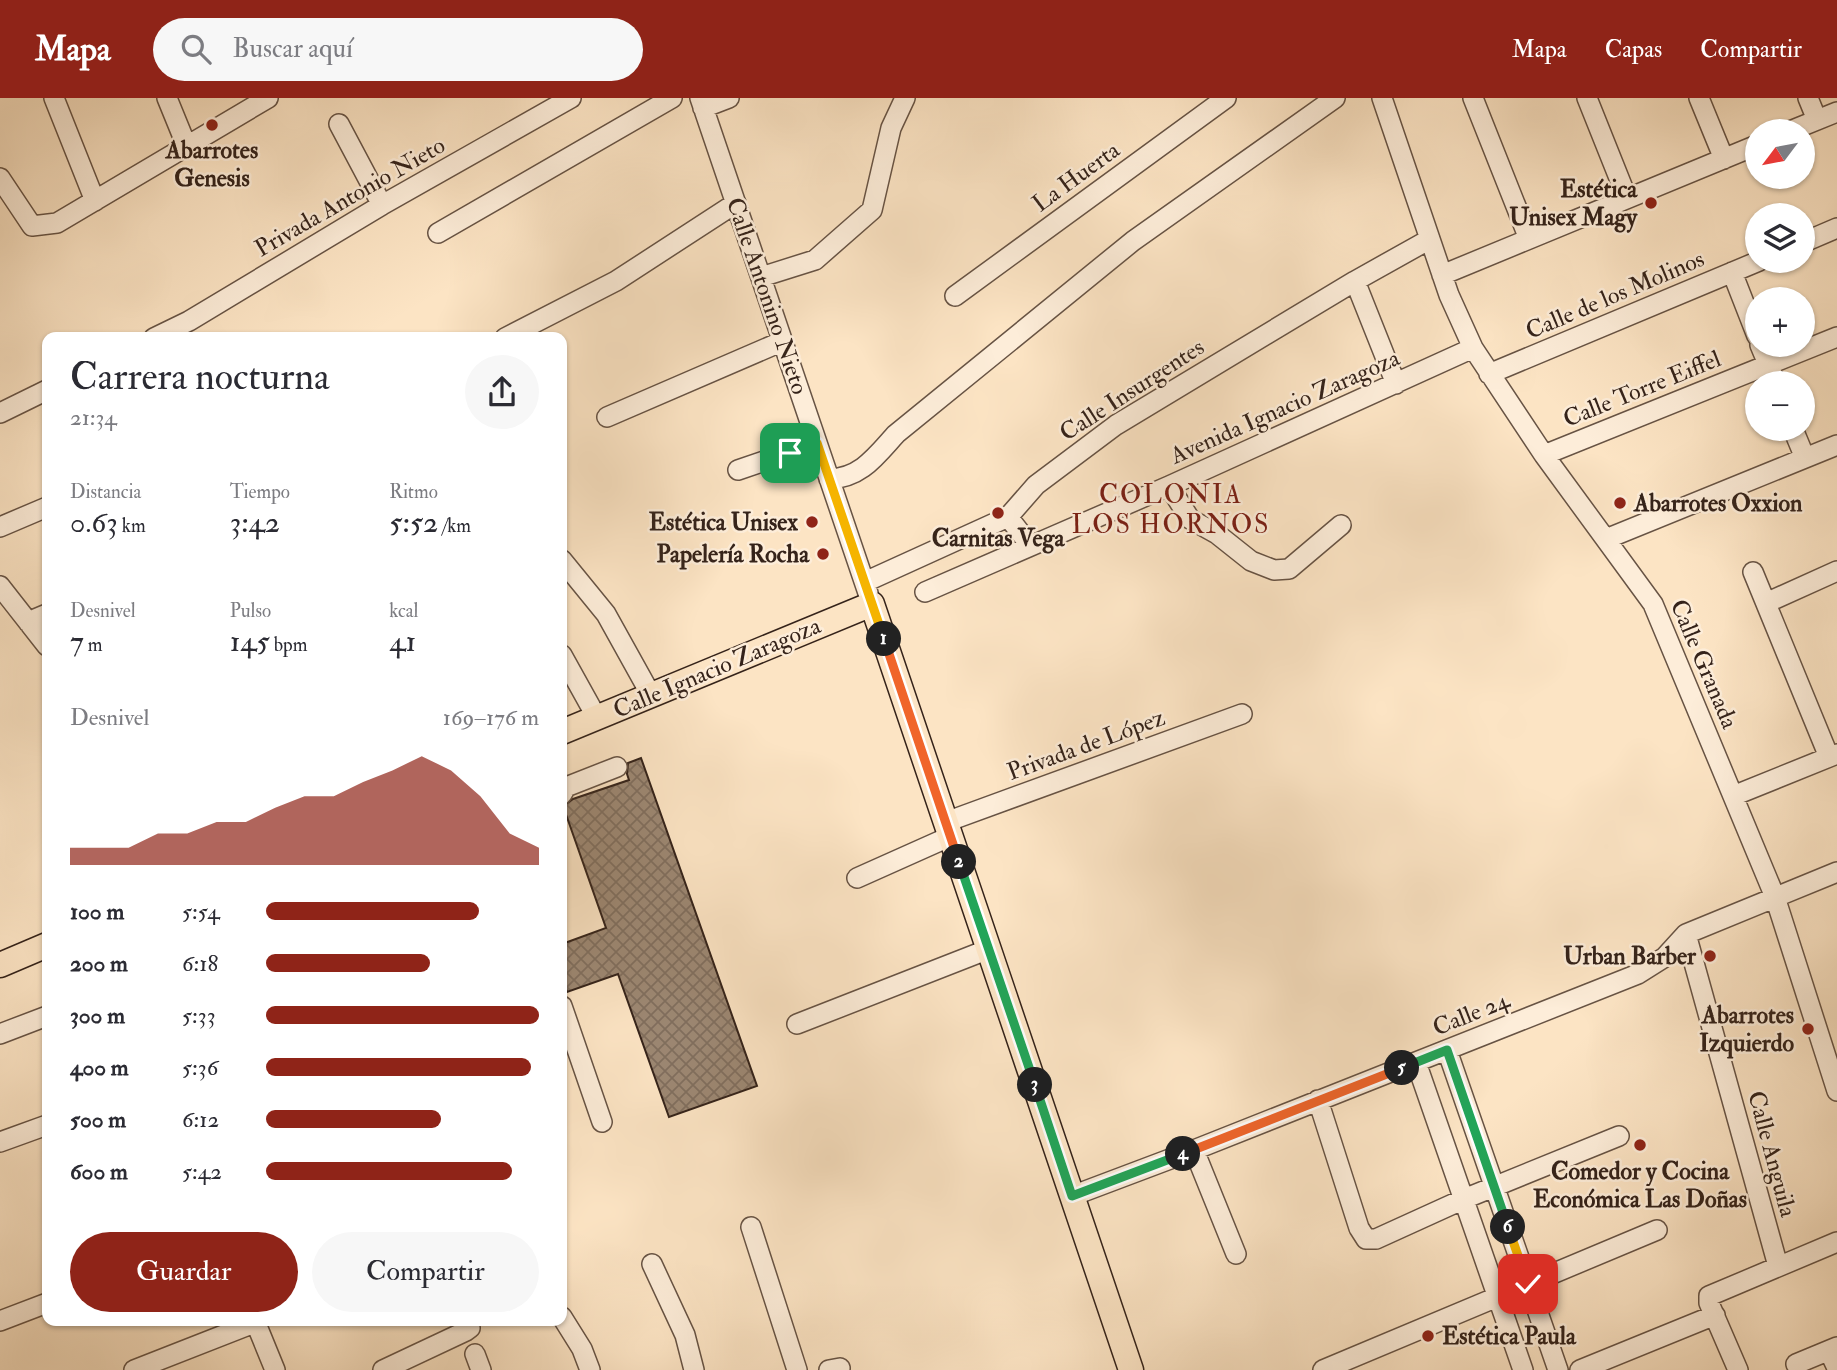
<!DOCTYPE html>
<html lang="es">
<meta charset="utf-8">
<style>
:root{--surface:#fff;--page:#f7f7f7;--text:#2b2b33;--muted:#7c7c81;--accent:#8f2418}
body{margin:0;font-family:"IM FELL Double Pica",serif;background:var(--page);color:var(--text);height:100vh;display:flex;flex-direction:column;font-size:26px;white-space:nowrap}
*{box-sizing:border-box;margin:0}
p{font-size:23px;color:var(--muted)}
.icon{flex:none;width:38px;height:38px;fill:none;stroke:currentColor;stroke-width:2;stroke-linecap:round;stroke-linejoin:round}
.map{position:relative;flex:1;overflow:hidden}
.details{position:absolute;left:42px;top:234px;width:525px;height:994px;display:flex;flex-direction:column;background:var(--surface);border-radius:14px;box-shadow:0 2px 5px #0004}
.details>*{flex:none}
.needle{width:46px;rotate:238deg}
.buttons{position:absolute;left:1745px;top:21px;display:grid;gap:14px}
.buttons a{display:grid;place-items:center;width:70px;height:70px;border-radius:50%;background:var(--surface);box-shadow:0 2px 5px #0004;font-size:35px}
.pin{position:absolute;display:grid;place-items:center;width:60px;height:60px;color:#fff;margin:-30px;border-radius:14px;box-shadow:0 4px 10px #0006}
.km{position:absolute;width:35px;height:35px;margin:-18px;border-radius:50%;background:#222;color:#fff;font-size:19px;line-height:35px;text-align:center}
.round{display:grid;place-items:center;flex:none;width:74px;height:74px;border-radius:37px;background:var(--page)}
.head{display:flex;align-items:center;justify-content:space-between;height:119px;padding:0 28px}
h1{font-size:38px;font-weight:600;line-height:52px}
.stats{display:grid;grid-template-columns:repeat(3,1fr);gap:10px;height:119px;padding:7px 28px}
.stats div{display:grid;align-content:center}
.stats b{font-size:30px;font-weight:600}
.stats small{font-size:19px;font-weight:400}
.stats p{font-size:19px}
.chart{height:196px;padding:14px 28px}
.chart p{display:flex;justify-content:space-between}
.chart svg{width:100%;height:126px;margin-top:7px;fill:var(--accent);opacity:.7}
.button{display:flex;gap:14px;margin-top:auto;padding:14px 28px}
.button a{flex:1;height:80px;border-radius:42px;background:var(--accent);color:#fff;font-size:28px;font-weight:600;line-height:80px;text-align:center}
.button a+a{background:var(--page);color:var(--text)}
ul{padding:0 28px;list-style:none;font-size:23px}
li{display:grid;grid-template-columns:112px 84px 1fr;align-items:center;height:52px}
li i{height:18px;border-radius:9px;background:var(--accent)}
header{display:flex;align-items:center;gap:42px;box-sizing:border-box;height:98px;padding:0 35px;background:var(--accent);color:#fff}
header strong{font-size:33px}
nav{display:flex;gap:38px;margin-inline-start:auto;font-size:24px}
.search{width:490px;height:63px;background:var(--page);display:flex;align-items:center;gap:18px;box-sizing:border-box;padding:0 24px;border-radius:38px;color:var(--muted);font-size:26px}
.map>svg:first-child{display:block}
.building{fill:url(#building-cross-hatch);stroke:#35231a;stroke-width:2}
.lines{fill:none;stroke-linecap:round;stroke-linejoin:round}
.minor-casing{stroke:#675344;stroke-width:22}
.major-casing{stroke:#35231a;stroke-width:27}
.minor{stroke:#fdedd9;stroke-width:19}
.major{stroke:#fce4c4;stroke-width:24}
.split-1-casing{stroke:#fff;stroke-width:14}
.split-2-casing{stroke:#fff;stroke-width:14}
.split-3-casing{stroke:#fff;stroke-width:14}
.split-4-casing{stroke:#fff;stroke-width:14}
.split-5-casing{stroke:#fff;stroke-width:14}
.split-6-casing{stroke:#fff;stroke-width:14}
.split-7-casing{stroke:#fff;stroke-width:14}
.split-1{stroke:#f5b400;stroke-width:9}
.split-2{stroke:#f0652b;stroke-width:9}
.split-3{stroke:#22a559;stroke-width:9}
.split-4{stroke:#22a559;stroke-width:9}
.split-5{stroke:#f0652b;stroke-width:9}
.split-6{stroke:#22a559;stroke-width:9}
.split-7{stroke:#f5b400;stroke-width:9}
.poi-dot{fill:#8f2418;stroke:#fdedd9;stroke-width:2.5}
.labels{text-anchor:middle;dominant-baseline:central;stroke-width:5;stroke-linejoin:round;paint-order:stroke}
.poi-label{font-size:24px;font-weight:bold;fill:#35231a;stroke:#fdedd9;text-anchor:end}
.street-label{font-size:24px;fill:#35231a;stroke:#fdedd9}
.neighbourhood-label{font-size:26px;letter-spacing:2px;fill:#7a1f14;stroke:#fdedd9}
</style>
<header>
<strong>Mapa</strong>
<div class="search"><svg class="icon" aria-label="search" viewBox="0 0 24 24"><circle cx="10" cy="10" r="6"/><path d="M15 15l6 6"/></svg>Buscar aquí</div>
<nav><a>Mapa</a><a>Capas</a><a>Compartir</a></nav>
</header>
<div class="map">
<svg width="1837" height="1272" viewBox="0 0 1837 1272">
<defs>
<pattern id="building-cross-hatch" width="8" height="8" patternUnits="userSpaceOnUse" patternTransform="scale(1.75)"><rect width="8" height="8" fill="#9c8772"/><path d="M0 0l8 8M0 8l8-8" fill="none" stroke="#806e5d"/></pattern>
</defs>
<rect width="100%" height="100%" fill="#fce4c4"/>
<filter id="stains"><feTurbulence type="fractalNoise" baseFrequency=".00286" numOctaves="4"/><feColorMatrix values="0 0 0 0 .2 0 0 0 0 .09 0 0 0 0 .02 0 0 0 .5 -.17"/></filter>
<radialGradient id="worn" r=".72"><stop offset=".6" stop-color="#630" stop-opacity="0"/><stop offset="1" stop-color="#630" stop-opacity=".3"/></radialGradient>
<path class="building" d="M641,660L757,988L669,1019L618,876L567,894L562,878V846L606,830L563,708L573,701L629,682L627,676L628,665Z"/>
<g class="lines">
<g class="minor-casing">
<path id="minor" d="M54,0L95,103
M167,0L187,49
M700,0L868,495
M1382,0L1449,197L1473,250L1544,357L1653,506L1775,799L1837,993
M1473,0L1529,141
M1587,0L1627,100
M1699,0L1724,61
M1808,0L1817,22
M703,10L729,0
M339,26L382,107
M1790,33L1837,14
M0,80L32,128L57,125L268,0
M438,135L672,0
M1802,145L1837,130
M1732,174L1757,238
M1442,177L1757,47
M761,179L815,162L872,112L891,30L905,0
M1355,183L1396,286
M955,198L1226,0
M154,240L189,223L382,107L571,0
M505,240L616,183L736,105
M1760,247L1776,285
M1489,276L1759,163
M0,315L47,292
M607,319L783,243
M1793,331L1805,360
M1544,357L1837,239
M738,372L817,345
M829,381C861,380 876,358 896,336L1133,143L1335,0
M1169,388L1190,421L1217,436L1251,463L1274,472L1289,471L1341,427
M1008,419L1030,447
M0,429L47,409
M1606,441L1837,347
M562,462L606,516L651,597
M1753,474L1829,659
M865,484L1008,419L1036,387L1116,327L1355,183L1430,141
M0,488L47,548
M925,494L1169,388L1473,250
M1766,505L1837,473
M28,524L47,516
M562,557L597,620
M562,696L566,689L617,669
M1733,698L1837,656
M946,724L1242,616
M857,780L951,738
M1686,836L1778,1168
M562,908L602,1024
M797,926L989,851
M0,936L47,918
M1447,952L1558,1272
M1416,964L1523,1272
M1318,1002L1359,1130L1366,1141H1376L1464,1101L1619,1038
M0,1044L47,1027
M1194,1052L1236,1156
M1072,1098L1194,1052L1638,876L1665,859L1686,836L1837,774
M751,1129L797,1272
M652,1166L685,1237L694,1272
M562,1219L582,1251L590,1272
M0,1223L47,1205
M255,1223L275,1272
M1829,1253L1837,1270
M475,1256L481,1272
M1796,1266L1837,1249
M134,1272L259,1223
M383,1272L466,1233L470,1230L469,1223
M829,1272L840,1270
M1323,1272L1657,1132
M1580,1272L1715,1217
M1738,1272L1709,1205V1198L1837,1144"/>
</g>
<g class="major-casing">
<path id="major" d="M562,634L872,506L1131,1272
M0,867L47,847"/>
</g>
<use href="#minor" class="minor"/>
<use href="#major" class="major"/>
</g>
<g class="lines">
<g class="split-1-casing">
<path id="split-1" d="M790,355L817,345L884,541"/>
</g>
<g class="split-2-casing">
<path id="split-2" d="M884,541L959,764"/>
</g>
<g class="split-3-casing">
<path id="split-3" d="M959,764L1035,987"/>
</g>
<g class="split-4-casing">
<path id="split-4" d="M1035,987L1072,1098L1183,1056"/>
</g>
<g class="split-5-casing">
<path id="split-5" d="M1183,1056L1402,970"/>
</g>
<g class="split-6-casing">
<path id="split-6" d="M1402,970L1447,952L1508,1129"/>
</g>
<g class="split-7-casing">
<path id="split-7" d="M1508,1129L1528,1186"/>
</g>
<use href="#split-1" class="split-1"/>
<use href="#split-2" class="split-2"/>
<use href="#split-3" class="split-3"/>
<use href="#split-4" class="split-4"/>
<use href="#split-5" class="split-5"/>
<use href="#split-6" class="split-6"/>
<use href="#split-7" class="split-7"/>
</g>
<g class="poi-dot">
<circle cx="212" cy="27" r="7"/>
<circle cx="1651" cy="105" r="7"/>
<circle cx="1620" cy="405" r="7"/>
<circle cx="998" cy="415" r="7"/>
<circle cx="812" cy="424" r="7"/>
<circle cx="823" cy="456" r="7"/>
<circle cx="1710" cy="858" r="7"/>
<circle cx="1808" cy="931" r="7"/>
<circle cx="1640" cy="1047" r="7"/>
<circle cx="1428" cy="1238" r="7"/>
</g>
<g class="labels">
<g class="poi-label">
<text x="212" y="52" text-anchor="middle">Abarrotes<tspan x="212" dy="28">Genesis</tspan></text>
<text x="1637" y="91">Estética<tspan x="1637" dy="28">Unisex Magy</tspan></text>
<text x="1634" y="405" text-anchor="start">Abarrotes Oxxion</text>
<text x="798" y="424">Estética Unisex</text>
<text x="998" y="440" text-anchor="middle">Carnitas Vega</text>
<text x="809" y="456">Papelería Rocha</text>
<text x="1696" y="858">Urban Barber</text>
<text x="1794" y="917">Abarrotes<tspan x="1794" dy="28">Izquierdo</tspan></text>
<text x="1640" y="1073" text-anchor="middle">Comedor y Cocina<tspan x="1640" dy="28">Económica Las Doñas</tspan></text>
<text x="1442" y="1238" text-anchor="start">Estética Paula</text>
</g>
<g class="street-label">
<text transform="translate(1076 79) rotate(-36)">La Huerta</text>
<text transform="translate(350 99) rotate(-30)">Privada Antonio Nieto</text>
<text transform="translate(1615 197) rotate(-23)">Calle de los Molinos</text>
<text transform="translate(767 198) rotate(71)">Calle Antonino Nieto</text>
<text transform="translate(1642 291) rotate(-22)">Calle Torre Eiffel</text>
<text transform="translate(1132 292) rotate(-33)">Calle Insurgentes</text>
<text transform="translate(1285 309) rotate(-24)">Avenida Ignacio Zaragoza</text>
<text transform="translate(1704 566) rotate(67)">Calle Granada</text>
<text transform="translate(717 570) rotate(-23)">Calle Ignacio Zaragoza</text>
<text transform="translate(1086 647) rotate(-20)">Privada de López</text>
<text transform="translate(1471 916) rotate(-22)">Calle 24</text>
<text transform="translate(1772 1056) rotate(75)">Calle Anguila</text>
</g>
<g class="neighbourhood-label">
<text x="1171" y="397">COLONIA<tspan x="1171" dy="30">LOS HORNOS</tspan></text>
</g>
</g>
<rect width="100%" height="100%" filter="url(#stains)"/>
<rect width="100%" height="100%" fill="url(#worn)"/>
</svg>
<div class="buttons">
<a><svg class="needle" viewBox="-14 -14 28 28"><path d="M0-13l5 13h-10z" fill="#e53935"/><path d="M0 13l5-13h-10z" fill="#7c7c81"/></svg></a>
<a><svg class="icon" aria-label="layers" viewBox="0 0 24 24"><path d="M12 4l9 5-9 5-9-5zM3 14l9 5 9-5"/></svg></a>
<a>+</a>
<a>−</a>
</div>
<div class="pin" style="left:790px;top:355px;background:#1e9e55"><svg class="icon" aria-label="arrive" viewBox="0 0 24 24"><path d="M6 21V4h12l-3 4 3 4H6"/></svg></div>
<div class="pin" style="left:1528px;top:1186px;background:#d93025"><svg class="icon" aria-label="check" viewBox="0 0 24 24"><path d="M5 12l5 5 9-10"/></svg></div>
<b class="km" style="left:884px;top:541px">1</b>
<b class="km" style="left:959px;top:764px">2</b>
<b class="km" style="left:1035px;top:987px">3</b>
<b class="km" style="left:1183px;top:1056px">4</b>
<b class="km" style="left:1402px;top:970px">5</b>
<b class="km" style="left:1508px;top:1129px">6</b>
<section class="details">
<div class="head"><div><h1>Carrera nocturna</h1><p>21:34</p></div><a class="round"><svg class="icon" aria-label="share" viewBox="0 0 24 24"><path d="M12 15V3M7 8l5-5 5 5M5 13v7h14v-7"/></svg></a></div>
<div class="stats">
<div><p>Distancia</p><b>0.63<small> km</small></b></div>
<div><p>Tiempo</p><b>3:42</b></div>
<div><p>Ritmo</p><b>5:52<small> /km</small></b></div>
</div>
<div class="stats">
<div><p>Desnivel</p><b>7<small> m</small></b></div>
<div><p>Pulso</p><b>145<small> bpm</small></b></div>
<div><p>kcal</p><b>41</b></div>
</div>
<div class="chart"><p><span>Desnivel</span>169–176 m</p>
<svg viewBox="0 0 160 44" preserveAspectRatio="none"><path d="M0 44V38L10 38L20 38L30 33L40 33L50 29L60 29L70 24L80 20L90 20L100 15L110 11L120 6L130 11L140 20L150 33L160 38V44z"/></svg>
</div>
<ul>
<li><b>100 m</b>5:54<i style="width:78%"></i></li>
<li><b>200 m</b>6:18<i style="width:60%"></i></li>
<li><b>300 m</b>5:33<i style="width:100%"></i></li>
<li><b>400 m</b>5:36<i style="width:97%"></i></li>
<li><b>500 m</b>6:12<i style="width:64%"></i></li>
<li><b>600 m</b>5:42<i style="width:90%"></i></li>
</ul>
<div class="button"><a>Guardar</a><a>Compartir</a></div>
</section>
</div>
